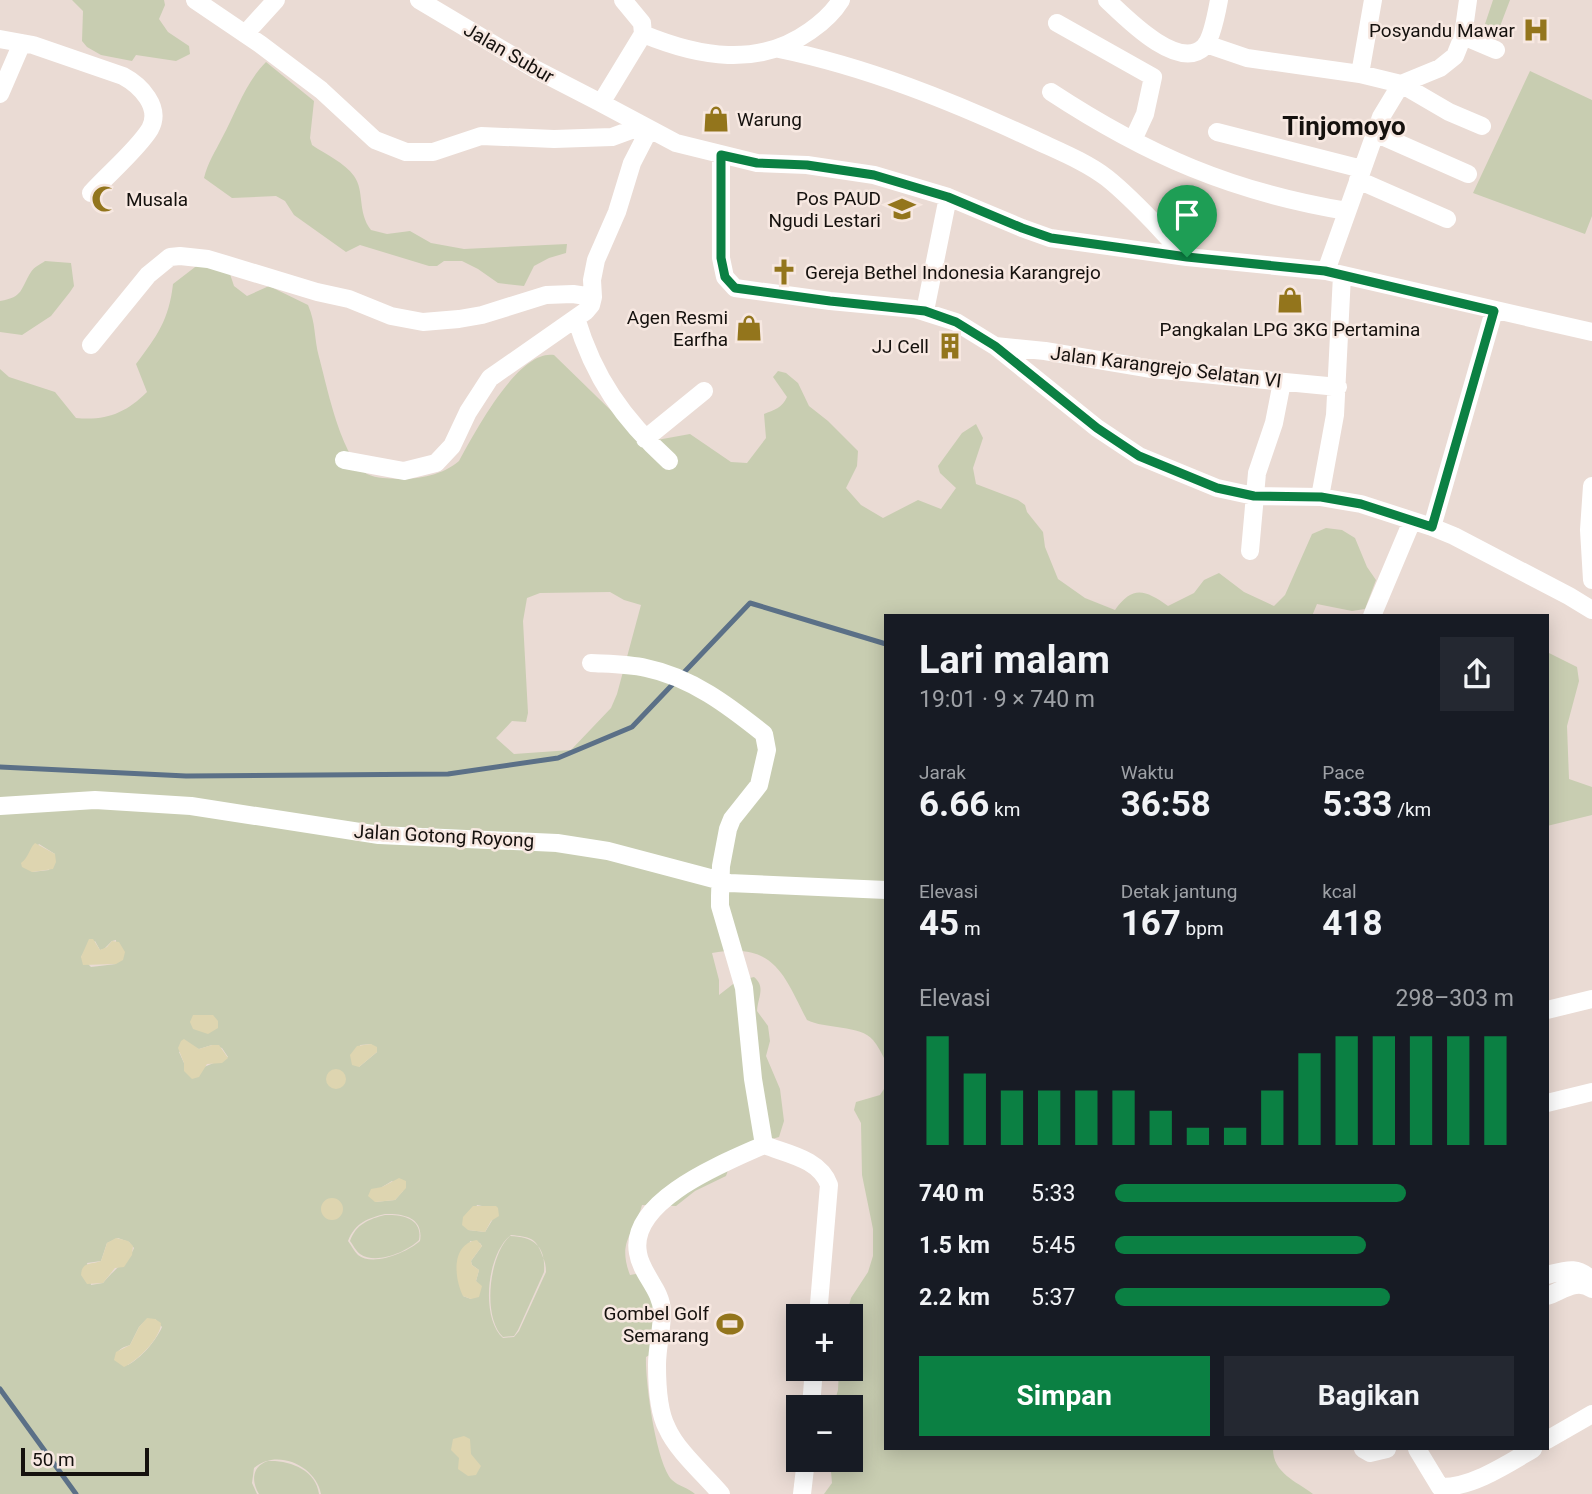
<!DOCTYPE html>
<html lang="id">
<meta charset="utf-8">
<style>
:root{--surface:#171b24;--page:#242831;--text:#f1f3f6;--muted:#9ea1a6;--accent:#0b8043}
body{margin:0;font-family:Roboto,sans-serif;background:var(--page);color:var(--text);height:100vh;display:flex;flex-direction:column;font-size:26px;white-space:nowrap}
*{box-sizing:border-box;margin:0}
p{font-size:23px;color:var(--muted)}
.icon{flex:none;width:38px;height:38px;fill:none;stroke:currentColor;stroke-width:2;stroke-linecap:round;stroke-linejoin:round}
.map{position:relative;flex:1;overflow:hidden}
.drawer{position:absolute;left:884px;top:614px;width:665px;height:836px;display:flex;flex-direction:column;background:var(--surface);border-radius:0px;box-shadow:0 4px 18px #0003}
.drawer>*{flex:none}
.tools{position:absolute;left:786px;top:1304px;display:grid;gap:14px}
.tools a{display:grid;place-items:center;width:77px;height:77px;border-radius:0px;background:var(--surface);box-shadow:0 4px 18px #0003;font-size:35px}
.scale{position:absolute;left:21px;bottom:18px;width:128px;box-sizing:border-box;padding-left:7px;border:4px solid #15110e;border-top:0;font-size:19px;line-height:24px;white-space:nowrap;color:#15110e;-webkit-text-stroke:5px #f7e8e1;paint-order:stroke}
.pin{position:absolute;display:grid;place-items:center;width:60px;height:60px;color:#fff;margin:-72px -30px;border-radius:50% 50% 50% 0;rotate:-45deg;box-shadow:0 0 7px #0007}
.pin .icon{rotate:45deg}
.round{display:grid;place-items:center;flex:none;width:74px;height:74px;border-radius:0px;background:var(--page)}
.head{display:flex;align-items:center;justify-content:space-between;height:119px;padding:0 35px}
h1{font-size:38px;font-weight:700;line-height:52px}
.stats{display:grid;grid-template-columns:repeat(3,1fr);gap:10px;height:119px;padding:7px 35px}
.stats div{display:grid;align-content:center}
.stats b{font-size:35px;font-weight:700}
.stats small{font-size:19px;font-weight:400}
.stats p{font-size:19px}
.chart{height:196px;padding:14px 35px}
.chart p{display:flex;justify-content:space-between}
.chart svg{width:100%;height:126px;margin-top:7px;stroke:var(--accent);stroke-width:6}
.primary-button{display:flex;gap:14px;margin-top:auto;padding:14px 35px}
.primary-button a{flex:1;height:80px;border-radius:0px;background:var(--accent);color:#fff;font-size:28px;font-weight:700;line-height:80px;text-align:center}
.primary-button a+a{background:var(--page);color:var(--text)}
ul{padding:0 35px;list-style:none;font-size:23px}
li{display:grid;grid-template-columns:112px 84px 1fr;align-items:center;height:52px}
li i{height:18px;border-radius:9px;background:var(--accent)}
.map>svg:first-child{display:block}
.green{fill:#c8cdb1;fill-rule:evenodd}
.sand{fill:#ded5b0}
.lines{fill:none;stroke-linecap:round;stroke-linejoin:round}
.stream{stroke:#5b7087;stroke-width:5}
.street{stroke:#fff;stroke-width:18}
.route-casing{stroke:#fff;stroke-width:14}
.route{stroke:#0b8043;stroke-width:9}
.labels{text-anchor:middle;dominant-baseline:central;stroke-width:5;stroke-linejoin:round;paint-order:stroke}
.poi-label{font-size:19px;fill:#15110e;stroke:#f7e8e1;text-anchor:end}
.street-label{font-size:19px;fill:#15110e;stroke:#f7e8e1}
.district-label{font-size:26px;font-weight:bold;fill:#15110e;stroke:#f7e8e1}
</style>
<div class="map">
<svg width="1592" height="1494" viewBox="0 0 1592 1494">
<rect width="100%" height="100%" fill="#eadbd4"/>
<path class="green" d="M72,0H164L165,5L159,19L168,32L189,46L190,54L176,61L136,55L132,61L101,55L87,47L82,41L83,11Z
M1493,0H1510L1499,29L1485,24Z
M266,62L314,101L310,138L312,145C325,154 345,163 354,176C365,191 357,212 371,230L387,234L410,231L431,243L464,249L567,244L566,253L549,258L534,266L524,286L498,283L478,269L462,261H444L437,266H429L360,245L346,252L294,215L285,201L276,196L232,198L204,178C208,162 215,152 222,138C236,112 245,83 266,62Z
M1530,71L1592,100V216L1585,234L1473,193Z
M45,261L71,263L74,286L70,292L51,316L22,335L0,332V301C24,297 20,289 31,272C34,267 41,264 45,261Z
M199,264L229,271L234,286L247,296L269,286L308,305C316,323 314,339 319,357C327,386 341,458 367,474C377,479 388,478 399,479C419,479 443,475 459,461C474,434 518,349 554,355L631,430L646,442L690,434L731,462L747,463L766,438L764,414C774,410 782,408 787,397L773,377L778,371L786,373L798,383L809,406L828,421L858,451L857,466L846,488L861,505L883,518L918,500L941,509L956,488L940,473L938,466L962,433L976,424L983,438L973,468L976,484L1018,500L1025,505L1027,512L1043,532L1045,547L1058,579L1085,598L1115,610C1133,585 1145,590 1168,606L1194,593L1204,580L1219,573L1244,592L1274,606L1285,595L1312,534L1326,528L1342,530L1355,538L1367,567L1376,580L1365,609L1352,611L1317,604L1312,616H886L885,1060C882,1054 878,1046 873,1040C861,1025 824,1029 807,1020C783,973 774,942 712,953L719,980V995L737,981L754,977C766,987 758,997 757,1011L768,1026L770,1041L766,1056L780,1089L784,1121L779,1137L735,1150L726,1176L695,1191L676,1206L642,1205C634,1235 617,1241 630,1275L647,1272L655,1273C676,1295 660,1327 653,1353L646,1357C645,1381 656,1463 672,1480C678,1486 689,1488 695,1494H321C316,1466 277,1448 254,1468L252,1483L257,1494H0V369L9,377L55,392L76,418C106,421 126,413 147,392L136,364C157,336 169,320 173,284ZM610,592L624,600L641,605L617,694L611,708L571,750L514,754L496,738L512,721L526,722L528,713L523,621L527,598L540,593ZM39,844L55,854L49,870L32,872L27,858ZM116,940V964L91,967L81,957L85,950L95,941L100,950L104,949L112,941ZM371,1044L377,1052L359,1067L360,1045ZM212,1045L222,1048L228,1057L204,1067L184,1063L179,1052L192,1047L199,1049ZM392,1181L403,1191L395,1200L375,1202L382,1187ZM477,1205L482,1206L493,1219L485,1232L468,1230ZM385,1214C404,1213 424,1218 420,1241C408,1252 373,1267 358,1255C354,1251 351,1245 348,1241C355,1223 368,1218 385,1214ZM511,1235C529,1237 536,1237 542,1255C545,1261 546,1266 546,1272L519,1331L514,1337L503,1338C480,1317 487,1253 511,1235ZM118,1238L129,1242L134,1248C131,1258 111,1272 103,1283L91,1285L87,1263L101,1261L107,1243ZM470,1241L480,1243L482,1246L471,1261L472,1265L479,1270L476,1281L478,1284L471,1299L463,1296ZM147,1319H155L162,1327C156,1341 141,1358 128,1365L115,1360C116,1351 120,1348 130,1345L139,1327Z
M1547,652L1577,667L1579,681L1567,726L1569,779L1592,787V815L1547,826Z
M885,1065L886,1449H1273C1273,1473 1296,1481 1313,1494H824L832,1483L830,1460H850V1407H833L838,1390L839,1369L850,1368V1316H846L851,1298L868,1272L873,1256V1229L862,1175L861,1123L854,1110L856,1102L880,1095L884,1089Z
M385,1215C403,1214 423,1219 419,1240C407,1252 376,1265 360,1254C356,1251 353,1245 350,1241C356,1224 369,1219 385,1215Z
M510,1236C534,1237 546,1246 544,1272L518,1330L514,1336L503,1337C482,1317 489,1255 510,1236Z
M268,1461C290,1460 316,1470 319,1494H259C251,1481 252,1466 268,1461Z"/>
<path class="sand" d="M35,843L55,854L56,862L53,869L32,872L22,867L21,863C29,857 29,849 35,843Z
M89,939H93L100,950L107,947L112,941L119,942L125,952L123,960L116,964L83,965L81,957Z
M193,1015H213L218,1021V1028L208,1034L193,1029L190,1022Z
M184,1039L199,1049L212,1045H219L228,1058L222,1063L207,1064L199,1077L192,1079L184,1071V1063L178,1048L181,1041Z
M371,1044L377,1047V1052L359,1067L352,1065L350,1055L357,1046Z
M326 1079a10 10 0 1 1 20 0a10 10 0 1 1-20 0Z
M399,1178L406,1181V1188L395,1200L375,1202L368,1196L371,1189L382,1187Z
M321 1209a11 11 0 1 1 22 0a11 11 0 1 1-22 0Z
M473,1206H496L498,1208L499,1216L491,1221L485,1232L468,1230L462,1225L463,1217Z
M116,1238L128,1241L133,1246L132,1255L124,1267L115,1268L103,1283L87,1284L81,1275C82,1261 91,1265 101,1261L107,1243Z
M477,1240L482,1246L471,1261L472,1265L479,1270L476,1281L482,1286L479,1297L471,1299L463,1296C454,1278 451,1244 477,1240Z
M147,1318L155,1319L161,1323C161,1338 137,1361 124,1367L114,1360L116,1352L130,1345L139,1327Z
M464,1436L470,1439L471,1454L481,1466L476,1475L468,1476L458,1469L459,1458L451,1450L453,1439Z"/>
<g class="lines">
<path class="stream" d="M0,767L186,776L448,774L558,758L632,727L750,603L886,644
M0,1389L76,1494"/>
<path class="street" d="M195,0L260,44L321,90L375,140L406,152H433L481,136L554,139L612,137L642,126
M419,0L535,69L601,103
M623,0L642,23L643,34C699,57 758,68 810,31C823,22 833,13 841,0
M1107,0C1125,17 1178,72 1204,47C1212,39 1217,11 1219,0
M1373,0L1360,74L1401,84L1449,112L1482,126
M1057,23L1153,77L1145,114L1133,140
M245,34L276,0
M643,34L601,103L676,143L757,163L807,165L874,175L948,197L1022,228L1050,238L1187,257L1326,271L1592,332
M1463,36L1496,50
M0,39L33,45L123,76C140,85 162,107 150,129C137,150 108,174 91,193
M1206,44L1247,58L1360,74
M779,49C867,67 951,101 1031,138C1056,150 1085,161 1107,178C1136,201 1161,231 1187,257
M1051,92C1147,155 1232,192 1347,211
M0,94L22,43
M1217,132L1362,169
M1375,133L1468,174
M721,155V258L725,277L735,288L830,301L915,309L956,322L995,346L1097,428L1139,456L1217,488L1254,496L1320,497L1361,504L1432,527L1454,536L1569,596L1592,610
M1358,180L1447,219
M1326,271L1381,117L1401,84L1440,68L1455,56L1463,36L1468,0
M925,311L948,197
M576,318C594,378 623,419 669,461
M91,345L148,275L170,257L180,256L208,259L317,292L349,299L391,316L423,322L459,319L482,315L546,295L573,294L593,297
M995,346L1045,351L1152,369L1338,387
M645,439L704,391
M344,460L404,471L436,463L452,446L468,412L490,378L586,311L591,305L593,297L592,280L596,260L617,212L632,163L649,130
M1592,486L1589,530L1592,580
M1320,497L1335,415L1342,275
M1432,527L1494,311
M1250,551L1257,473L1274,423L1282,382
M1372,616L1412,521
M591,663C609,664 628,664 646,668C691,677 729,706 764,734L767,750L759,785L732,819L728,829L721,866L720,896V906L744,988L753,1079L764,1145C787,1154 820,1159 829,1185L818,1316
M0,806L95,800L191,806L379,835L557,843L608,851L729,883L886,890
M1547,1010L1592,999
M1547,1103L1592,1092
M1547,1275C1566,1270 1578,1265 1592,1281
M1547,1296C1562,1291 1577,1278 1592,1289
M811,1407L814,1368
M1547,1440L1592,1414
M1363,1449L1370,1453L1387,1449
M1417,1449L1440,1487C1471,1488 1506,1465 1533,1449
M721,1494C705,1475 677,1451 667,1428C658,1411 657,1385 657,1365C657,1347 662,1330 662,1312C662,1290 641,1274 638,1253C628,1200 726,1162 764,1145
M802,1494L806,1460"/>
</g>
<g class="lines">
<g class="route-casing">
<path id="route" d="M721,155L757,163L807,165L874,175L948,197L1022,228L1051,238L1187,257L1325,271L1494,311L1432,527L1361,504L1321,497L1254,496L1217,488L1139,456L1097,428L995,346L956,322L925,311L830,301L735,288L725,277L721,258Z"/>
</g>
<use href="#route" class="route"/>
</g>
<defs>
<g id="hospital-bare" transform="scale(2.1)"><path d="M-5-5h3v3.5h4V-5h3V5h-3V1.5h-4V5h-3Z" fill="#93751c" stroke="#f7e8e1" stroke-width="2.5" paint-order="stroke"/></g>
<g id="shop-bare" transform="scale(2.1)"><path d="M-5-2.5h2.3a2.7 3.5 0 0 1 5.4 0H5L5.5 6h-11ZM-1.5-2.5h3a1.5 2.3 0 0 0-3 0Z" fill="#93751c" stroke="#f7e8e1" stroke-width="2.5" paint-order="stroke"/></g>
<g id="mosque-bare" transform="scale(2.1)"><path d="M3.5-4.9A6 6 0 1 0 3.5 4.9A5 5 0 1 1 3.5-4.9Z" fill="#93751c" stroke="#f7e8e1" stroke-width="2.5" paint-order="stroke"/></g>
<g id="school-bare" transform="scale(2.1)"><path d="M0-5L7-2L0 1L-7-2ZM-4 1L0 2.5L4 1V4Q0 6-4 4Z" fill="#93751c" stroke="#f7e8e1" stroke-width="2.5" paint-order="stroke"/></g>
<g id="church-bare" transform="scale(2.1)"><path d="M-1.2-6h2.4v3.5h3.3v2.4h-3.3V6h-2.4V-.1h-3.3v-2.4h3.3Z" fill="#93751c" stroke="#f7e8e1" stroke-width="2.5" paint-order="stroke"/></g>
<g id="building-bare" transform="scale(2.1)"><path d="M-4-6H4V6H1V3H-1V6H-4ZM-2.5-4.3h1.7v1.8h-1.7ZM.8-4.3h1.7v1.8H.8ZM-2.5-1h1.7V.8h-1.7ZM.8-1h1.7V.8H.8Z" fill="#93751c" stroke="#f7e8e1" stroke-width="2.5" paint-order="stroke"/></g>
<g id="stadium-bare" transform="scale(2.1)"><path d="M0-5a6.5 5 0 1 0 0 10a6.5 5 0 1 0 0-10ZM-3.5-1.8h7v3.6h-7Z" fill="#93751c" stroke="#f7e8e1" stroke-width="2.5" paint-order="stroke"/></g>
</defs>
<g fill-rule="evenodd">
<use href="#hospital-bare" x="1536" y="30"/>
<use href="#shop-bare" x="716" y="119"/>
<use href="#mosque-bare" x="105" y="199"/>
<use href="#school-bare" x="902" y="209"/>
<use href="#church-bare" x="784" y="272"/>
<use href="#shop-bare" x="1290" y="300"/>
<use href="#shop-bare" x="749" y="328"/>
<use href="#building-bare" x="950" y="346"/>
<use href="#stadium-bare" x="730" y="1324"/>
</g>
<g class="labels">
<g class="poi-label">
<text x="1515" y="30">Posyandu Mawar</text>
<text x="737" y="119" text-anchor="start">Warung</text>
<text x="881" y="198">Pos PAUD<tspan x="881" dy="22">Ngudi Lestari</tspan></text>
<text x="126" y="199" text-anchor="start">Musala</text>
<text x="805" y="272" text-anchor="start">Gereja Bethel Indonesia Karangrejo</text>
<text x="728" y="317">Agen Resmi<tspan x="728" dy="22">Earfha</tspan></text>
<text x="1290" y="329" text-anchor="middle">Pangkalan LPG 3KG Pertamina</text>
<text x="929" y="346">JJ Cell</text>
<text x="709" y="1313">Gombel Golf<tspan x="709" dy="22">Semarang</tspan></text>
</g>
<g class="street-label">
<text transform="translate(509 53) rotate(30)">Jalan Subur</text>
<text transform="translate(1166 367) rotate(7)">Jalan Karangrejo Selatan VI</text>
<text transform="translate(444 836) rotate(3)">Jalan Gotong Royong</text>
</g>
<g class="district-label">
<text x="1344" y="126">Tinjomoyo</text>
</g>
</g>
</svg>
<div class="tools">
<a>+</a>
<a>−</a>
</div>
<div class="scale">50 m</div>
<div class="pin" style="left:1187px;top:257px;background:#1e9e55"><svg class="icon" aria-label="arrive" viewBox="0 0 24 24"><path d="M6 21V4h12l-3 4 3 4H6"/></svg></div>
<section class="drawer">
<div class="head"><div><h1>Lari malam</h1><p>19:01 · 9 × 740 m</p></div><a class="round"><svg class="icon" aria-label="share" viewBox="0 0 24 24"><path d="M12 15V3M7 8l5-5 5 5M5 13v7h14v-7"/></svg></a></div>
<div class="stats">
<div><p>Jarak</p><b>6.66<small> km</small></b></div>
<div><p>Waktu</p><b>36:58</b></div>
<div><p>Pace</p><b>5:33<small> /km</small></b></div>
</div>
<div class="stats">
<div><p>Elevasi</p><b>45<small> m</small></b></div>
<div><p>Detak jantung</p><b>167<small> bpm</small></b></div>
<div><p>kcal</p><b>418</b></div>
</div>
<div class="chart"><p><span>Elevasi</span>298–303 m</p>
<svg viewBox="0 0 160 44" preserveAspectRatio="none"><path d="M5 44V6M15 44V19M25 44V25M35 44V25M45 44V25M55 44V25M65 44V32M75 44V38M85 44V38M95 44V25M105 44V12M115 44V6M125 44V6M135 44V6M145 44V6M155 44V6"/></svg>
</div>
<ul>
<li><b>740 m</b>5:33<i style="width:73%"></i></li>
<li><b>1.5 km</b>5:45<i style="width:63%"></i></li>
<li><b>2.2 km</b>5:37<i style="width:69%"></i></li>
</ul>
<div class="primary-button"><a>Simpan</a><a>Bagikan</a></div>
</section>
</div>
